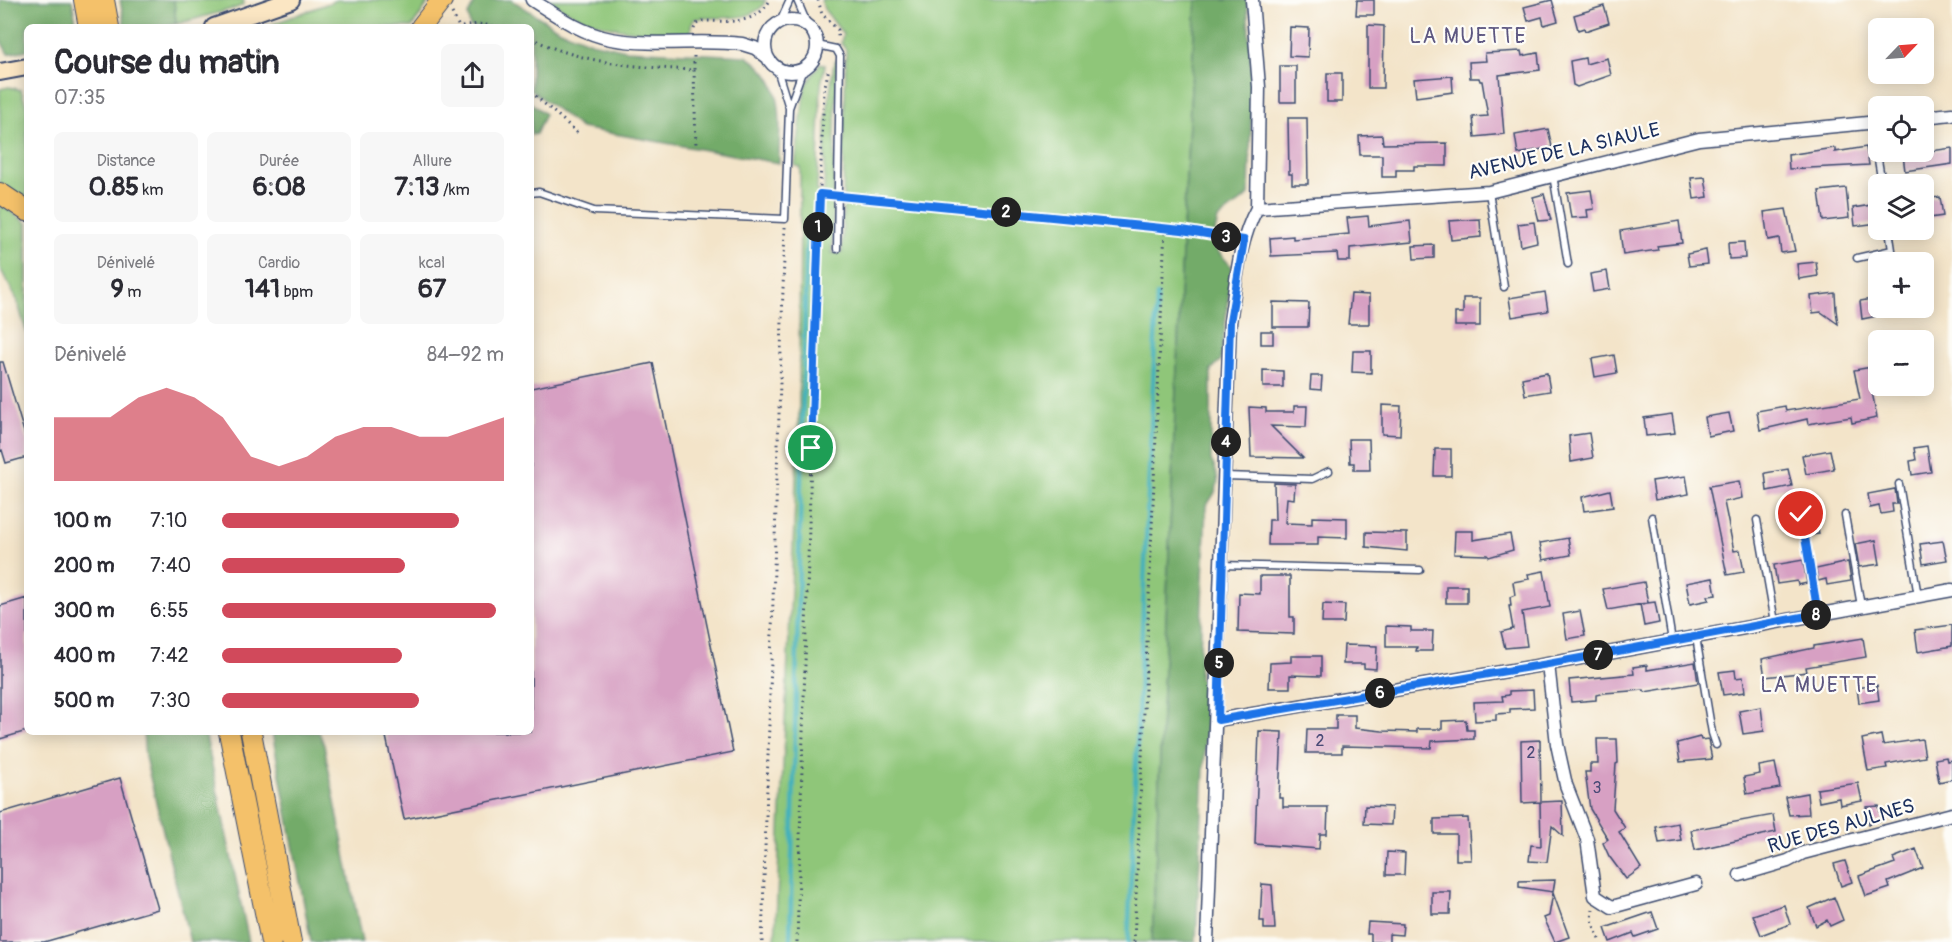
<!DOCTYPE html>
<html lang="fr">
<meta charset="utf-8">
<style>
:root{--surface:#fff;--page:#f7f7f7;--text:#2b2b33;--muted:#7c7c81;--accent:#d1495b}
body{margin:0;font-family:Pangolin,sans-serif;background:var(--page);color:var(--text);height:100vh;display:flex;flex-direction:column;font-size:22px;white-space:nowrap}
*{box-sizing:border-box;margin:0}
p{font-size:20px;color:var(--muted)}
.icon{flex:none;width:33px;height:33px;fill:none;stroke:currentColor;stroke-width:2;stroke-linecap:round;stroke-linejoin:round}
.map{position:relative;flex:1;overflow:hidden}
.drawer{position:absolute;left:24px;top:24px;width:510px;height:711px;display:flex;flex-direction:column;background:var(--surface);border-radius:9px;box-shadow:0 3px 15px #0003}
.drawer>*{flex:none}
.needle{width:39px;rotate:65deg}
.fabs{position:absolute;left:1868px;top:18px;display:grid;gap:12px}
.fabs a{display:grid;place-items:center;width:66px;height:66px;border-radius:9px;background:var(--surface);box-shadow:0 3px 15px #0003;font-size:30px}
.pin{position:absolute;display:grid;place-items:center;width:51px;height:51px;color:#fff;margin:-26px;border:3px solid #fff;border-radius:50%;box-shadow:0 2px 6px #0007}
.km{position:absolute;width:30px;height:30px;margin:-15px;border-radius:50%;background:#222;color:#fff;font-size:16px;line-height:30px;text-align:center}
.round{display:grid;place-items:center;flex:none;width:63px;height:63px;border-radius:9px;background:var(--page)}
.summary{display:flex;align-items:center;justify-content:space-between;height:102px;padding:0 30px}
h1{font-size:33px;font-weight:700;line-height:45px}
.metrics{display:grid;grid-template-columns:repeat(3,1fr);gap:9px;height:102px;padding:6px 30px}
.metrics div{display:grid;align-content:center;border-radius:9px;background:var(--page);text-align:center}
.metrics b{font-size:26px;font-weight:700}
.metrics small{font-size:16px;font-weight:400}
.metrics p{font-size:16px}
.chart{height:168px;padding:12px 30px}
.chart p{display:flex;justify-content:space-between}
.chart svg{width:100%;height:108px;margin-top:6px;fill:var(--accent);opacity:.7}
ul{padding:0 30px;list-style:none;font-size:20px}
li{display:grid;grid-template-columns:96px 72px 1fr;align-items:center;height:45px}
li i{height:15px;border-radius:8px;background:var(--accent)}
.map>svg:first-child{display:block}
.green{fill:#8fc679;stroke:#557a6c;stroke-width:1.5}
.forest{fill:#73ab69;stroke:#476d64;stroke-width:1.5}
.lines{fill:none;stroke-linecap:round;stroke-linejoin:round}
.stream{stroke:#42b1bc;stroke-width:4.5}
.building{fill:#d7a0c3}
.service-casing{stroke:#3b4a6e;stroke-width:9}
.minor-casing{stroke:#3b4a6e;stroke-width:15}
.secondary-casing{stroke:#3b4a6e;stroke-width:20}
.trunk-casing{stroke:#3b4a6e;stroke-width:22}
.path{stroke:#3b4a6e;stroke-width:3;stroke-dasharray:1.5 4.5;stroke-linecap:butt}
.service{stroke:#fff;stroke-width:6}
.minor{stroke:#fff;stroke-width:12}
.secondary{stroke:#fbe6c3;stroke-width:16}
.trunk{stroke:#f4c16a;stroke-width:20}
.route-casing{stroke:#fff;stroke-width:12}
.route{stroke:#1a73e8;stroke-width:8}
.labels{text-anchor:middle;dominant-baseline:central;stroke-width:4.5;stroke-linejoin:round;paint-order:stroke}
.number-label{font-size:16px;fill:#4a4b77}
.street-label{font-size:20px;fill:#1b2f5e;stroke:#fdfcf7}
.neighbourhood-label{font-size:21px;letter-spacing:1.5px;fill:#5d5781;stroke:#fdfcf7}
</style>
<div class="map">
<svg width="1952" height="942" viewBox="0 0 1952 942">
<rect width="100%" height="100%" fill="#fdfcf7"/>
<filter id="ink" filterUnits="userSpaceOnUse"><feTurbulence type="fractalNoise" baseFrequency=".0167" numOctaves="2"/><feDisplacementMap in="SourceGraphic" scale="12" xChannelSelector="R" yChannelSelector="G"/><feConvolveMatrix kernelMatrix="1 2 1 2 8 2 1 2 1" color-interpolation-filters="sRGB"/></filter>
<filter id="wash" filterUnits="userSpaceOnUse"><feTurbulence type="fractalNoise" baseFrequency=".008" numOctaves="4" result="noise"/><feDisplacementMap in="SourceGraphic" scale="24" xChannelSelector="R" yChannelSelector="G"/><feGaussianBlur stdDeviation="1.35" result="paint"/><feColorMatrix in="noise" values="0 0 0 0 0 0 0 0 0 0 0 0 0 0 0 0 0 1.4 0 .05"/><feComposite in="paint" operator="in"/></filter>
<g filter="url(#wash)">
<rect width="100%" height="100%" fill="#f3e4c9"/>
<path class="green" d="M174,0H243L244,1L243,5L236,8L176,24Z
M337,0H419L428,3L412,27H265Z
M549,0H766C755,25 717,15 694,19L691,24V34C640,33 592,31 549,0Z
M821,0H1196L1183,229L1152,942H775L799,415L800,167L795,166L805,87L820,63L825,65L821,84L817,191L824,192L826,121L834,62L837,60L832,253H842L846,50L841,43L843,34L824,9Z
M9,87L21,90L27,108V204L0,186V89Z
M0,204L27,223V334L17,300L0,268Z"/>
<path class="forest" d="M0,0H72L77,27H27V50L8,54L1,41Z
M120,0H174L176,24L158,27H125Z
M476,0H512L558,29L591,42L626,50L746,56C788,81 779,120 779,163L581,128L531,90V27H470L468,15Z
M1196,0H1247L1252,81L1249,195L1218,219L1212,245L1232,267L1221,360L1211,370V460C1221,478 1220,490 1206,505L1199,678L1208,684L1196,942H1152L1183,229Z
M531,103L545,114L536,134L531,135Z
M143,732H205L249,942H190L145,757Z
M272,732H319L324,745L362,942H311Z"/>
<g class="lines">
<path class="stream" d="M790,942L807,227
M1128,942L1157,295"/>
</g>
<g id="blocks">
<path class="building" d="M1357,0H1374V15H1356Z
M1552,0L1558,21L1544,25L1542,17L1528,21L1524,7Z
M1604,6L1609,23L1585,31L1584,28L1578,30L1574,15Z
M1368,25L1384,26L1383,88H1368Z
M1290,27L1309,28L1308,57L1289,56Z
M1521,51L1522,56L1538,53L1540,70L1499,75L1504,134L1475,137L1473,117L1488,116L1482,81H1480L1479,78H1470L1469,62L1486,61L1485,53Z
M1585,58L1586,64L1607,58L1611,75L1577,87L1573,85L1570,61Z
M1280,66H1296V102H1280Z
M1327,73H1342V102H1327Z
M1452,76L1453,92L1416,97L1414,79Z
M1288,118H1307L1308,184H1292V174H1289Z
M1548,129L1552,147L1518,154L1515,135Z
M1382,135L1383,144L1447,143V166H1414V170H1396V177H1382V155H1360L1359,136Z
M1866,147L1869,165L1789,169L1788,155L1827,149L1835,148V152Z
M1952,148V164L1905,171L1903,155Z
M1705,177L1708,197L1694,199L1691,178Z
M1846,188L1849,218L1823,221L1819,191Z
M1591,190L1594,209L1587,210L1588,217L1571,218L1567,193Z
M1544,194L1551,220L1539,221L1533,197Z
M1940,197L1943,216L1923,219V199Z
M1878,204V223L1855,226L1853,208Z
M1786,209L1795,251L1781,253L1779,238L1768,240L1764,212Z
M1368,216L1369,226L1410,221L1412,242L1350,248V261H1338L1337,253L1271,256L1270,238L1293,236V239L1349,234L1347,218Z
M1480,219L1481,237L1451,240L1449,221Z
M1679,221L1682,243L1657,246L1658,250L1623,255L1620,231Z
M1534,222L1537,242L1521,246L1518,224Z
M1744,242L1745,258L1729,259L1728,243Z
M1434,245V258L1414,259L1413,246Z
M1706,250L1708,264L1689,266L1687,254Z
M1816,262L1818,276L1799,279L1797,264Z
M1607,271L1610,289L1593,292L1590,274Z
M1545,292L1548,311L1512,317L1509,298Z
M1835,293L1836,310L1838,324L1821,312L1813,313L1811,296Z
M1351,294L1369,295V324H1348Z
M1463,298H1480V326H1455V313H1463Z
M1878,298V316L1862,319L1860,301Z
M1273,302L1309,303L1308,327H1273Z
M1261,331H1273V344H1261Z
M1353,351H1371V373L1352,372Z
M1614,355L1617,373L1595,377L1592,359Z
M0,362H3L27,442V457L6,463L2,450L0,451Z
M653,363L733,752L404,819L385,732H531V388Z
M1878,366V381H1870L1877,418L1852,423L1851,417L1808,424L1807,419L1760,430L1757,411L1785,406L1786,411L1860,399L1854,370Z
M1263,370L1283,371V387H1263Z
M1547,373L1550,391L1525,395L1522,378Z
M1311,376H1322L1321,390L1310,389Z
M1382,405L1401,406L1400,435L1382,434Z
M1294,406H1307L1306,427L1271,426L1303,458L1251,457L1249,407L1266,408V412H1294Z
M1729,413L1733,431L1708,436L1705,417Z
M1672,414L1675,433L1646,436L1644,418Z
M1589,433L1593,458L1571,462L1569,436Z
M1349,439H1369L1370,470H1354V463H1350Z
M1927,446L1931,472L1912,475L1910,461L1916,460L1914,448Z
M1435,449H1451V476H1434Z
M1830,450L1834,469L1806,474L1802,455Z
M1788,469L1792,486L1767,491L1765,473Z
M1686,476L1689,494L1655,500L1652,481Z
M1739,481L1742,498L1724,502L1734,551L1740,550L1744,572L1727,575L1709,486Z
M1274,483L1295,484L1294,499L1287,498L1285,523L1312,524V517L1347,518V538L1318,537V545H1268L1269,520H1275Z
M1895,489L1897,504H1892L1893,512L1881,514L1879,506L1870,508L1868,494Z
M1610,490L1613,507L1584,511L1582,497Z
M1815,511L1819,534L1810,535L1806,513Z
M1455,531H1473V540L1510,534L1513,550L1489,557L1487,555L1454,554Z
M1366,532L1407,533V551L1366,547Z
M1568,538L1571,555L1543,560L1540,543Z
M1876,540L1880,564L1859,567L1855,544Z
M1943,541L1947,560L1923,564L1920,544Z
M1803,560L1807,583L1798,585L1797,581L1777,584L1774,565Z
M1848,562L1851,581L1827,585L1826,579L1818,581L1816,569Z
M1544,571L1550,607L1522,612L1527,646L1505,648L1501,632L1513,629L1509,606H1511L1510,597L1515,595L1513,582L1529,579L1528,574Z
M1260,576H1290V617H1294V634L1238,632L1239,593L1260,594Z
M1713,578L1716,595L1708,596L1709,600L1690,604L1686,583Z
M1644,582L1648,603L1608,610L1603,589Z
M1446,586H1467V603H1446Z
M27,598V731L0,739V606Z
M1655,602L1659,623L1644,626L1640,604Z
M1323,604L1345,605L1344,623H1322Z
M1580,611L1585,636L1567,639L1563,614Z
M1952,625V646L1918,652L1915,630Z
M1386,626L1411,627V631H1433L1432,651H1416L1417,647H1386Z
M1863,638L1866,657L1806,667L1807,672L1765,677L1762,659L1814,648V646Z
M1344,645L1377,646L1376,669L1364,668V664H1343Z
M1291,656H1321V676L1290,675V688H1269L1270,663L1291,662Z
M1695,662L1698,683L1645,692L1644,690L1604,693L1596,695V700L1571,702L1569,680L1634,674L1633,667L1647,665V670Z
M1735,670L1736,678L1743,677L1745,692L1723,695L1719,672Z
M1877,685L1879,700L1859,703L1857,688Z
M1533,690L1534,708L1510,709V713L1496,714V720L1475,721L1474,702L1503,701L1502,696L1509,695V691Z
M1761,707L1764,731L1743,734L1739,711Z
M1336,715H1355V728L1382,731L1417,732V729H1442V721L1466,720L1467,730H1474V739L1432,741L1431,748L1342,746V753H1306L1307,729H1336Z
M1259,731L1282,732L1279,798H1283V807H1328L1327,834H1320L1319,849L1255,844Z
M1881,735L1883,745L1922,739L1925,757L1886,764L1887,768L1868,771L1862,739Z
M1700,737L1701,740L1708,739L1712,759L1680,762L1677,743Z
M1597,739H1617L1618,763L1616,764L1613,809L1625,828L1619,832L1641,868L1626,879L1609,856L1603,843L1608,839L1590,809L1585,772H1590V764H1598Z
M1540,740L1541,802L1562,801L1563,836L1552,826L1547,862L1529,861L1531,845L1541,846L1540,802L1522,803L1521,741Z
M1946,757L1947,761L1952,760V779L1939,782L1935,759Z
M1775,763L1780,788L1747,794L1744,777L1760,774L1759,766Z
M120,778L158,909L44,942H0V813Z
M1858,783L1862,801L1840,805L1839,798L1819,802L1817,789Z
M1807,793L1809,814L1789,815L1785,797Z
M1365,806L1392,807L1391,825L1364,824Z
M1879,806L1882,820L1869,824L1866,807Z
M1773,815L1776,832L1695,850L1691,830Z
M1468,818L1471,860H1456V834H1434V819Z
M1678,823L1681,840L1659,843L1656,827Z
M1916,849L1923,868L1888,882L1890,888L1866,896L1859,876L1895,863L1893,858Z
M1387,852L1405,853L1404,875H1386Z
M1845,861L1852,882L1841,886L1834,864Z
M1555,880L1553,892L1519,887V881Z
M1262,884L1272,885L1275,929H1264V921H1260Z
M1432,892H1451L1450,914H1432Z
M1553,893L1569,937L1555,942L1544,918L1549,916Z
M1834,897L1843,920L1830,926L1827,920L1816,926L1809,908Z
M1784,905L1790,924L1761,935L1753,915Z
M1652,912L1658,929L1635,937L1633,933L1610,942L1605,928Z
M1368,922L1403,924L1402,935L1389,934V942H1371V934H1367Z"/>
</g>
</g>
<g filter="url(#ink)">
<use href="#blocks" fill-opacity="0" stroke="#3b4a6e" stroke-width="1.5"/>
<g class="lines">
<g class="service-casing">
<path id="service" d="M797,0L808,26
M780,22L790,0
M817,45L836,49L840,56L837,249
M777,69L789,108
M1872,123L1882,184
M1553,175L1568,264
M1489,192L1504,287
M531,193L539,192L594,211L785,219L789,108L803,69
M1857,258L1892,250L1889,230
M1225,476L1312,479L1329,471
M1899,484L1918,596
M1801,514L1818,614
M1845,515L1861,606
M1652,517L1672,641
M1757,520L1775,622
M1221,565L1420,570
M1696,637L1712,733L1716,745"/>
</g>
<g class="minor-casing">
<path id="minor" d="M532,0C557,16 581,33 611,39C655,47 699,39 742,44L755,48L767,57
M765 46a26 26 0 1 1 52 0a26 26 0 1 1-52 0Z
M1923,117L1952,114
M1257,208L1489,192L1699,139L1878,122
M1548,664L1557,744L1566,785L1587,839L1595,896L1612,907L1696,884
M1217,720L1548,664L1952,590
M1740,875L1788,861L1803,853L1952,814
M1207,942L1230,322C1236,284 1238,243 1257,208L1259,87L1252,0"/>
</g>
<g class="secondary-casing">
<path id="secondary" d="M214,27L291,0
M0,72L27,67"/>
</g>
<g class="trunk-casing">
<path id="trunk" d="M84,0L89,27
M104,0L109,27
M421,27L442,0
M0,193L27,211
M229,732L271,942
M251,732L291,942"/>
</g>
<path class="path" d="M818,0L822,14L838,30V39
M452,13L459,27
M462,27L478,24L504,27
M694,29L696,24L703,21C728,21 756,26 770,0
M531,38C582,64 637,67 694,70V54
M694,70L696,148
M531,92L580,135
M846,196L1182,230L1233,238
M1593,909L1592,920L1600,942
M762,942L785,227
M797,942L816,283L824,90L829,68
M1134,942L1165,228"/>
<use href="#service" class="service"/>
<use href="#minor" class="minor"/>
<use href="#secondary" class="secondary"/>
<use href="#trunk" class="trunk"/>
</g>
</g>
<g class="lines" filter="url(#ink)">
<g class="route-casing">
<path id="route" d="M811,448L820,194L1182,230L1244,240L1230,322L1218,720L1548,664L1818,614L1801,514"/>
</g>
<use href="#route" class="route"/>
</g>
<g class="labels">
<g class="number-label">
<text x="1320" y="741">2</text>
<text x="1531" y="753">2</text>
<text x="1597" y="788">3</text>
</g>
<g class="street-label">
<text transform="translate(1564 151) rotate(-13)">AVENUE DE LA SIAULE</text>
<text transform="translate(1841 826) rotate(-16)">RUE DES AULNES</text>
</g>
<g class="neighbourhood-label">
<text x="1468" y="36">LA MUETTE</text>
<text x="1819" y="685">LA MUETTE</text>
</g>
</g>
</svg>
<div class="fabs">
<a><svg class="needle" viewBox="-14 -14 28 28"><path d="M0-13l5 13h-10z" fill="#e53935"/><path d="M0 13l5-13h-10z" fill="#7c7c81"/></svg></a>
<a><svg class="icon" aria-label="locate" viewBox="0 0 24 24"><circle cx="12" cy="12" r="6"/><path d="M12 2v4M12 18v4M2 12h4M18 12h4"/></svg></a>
<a><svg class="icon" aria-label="layers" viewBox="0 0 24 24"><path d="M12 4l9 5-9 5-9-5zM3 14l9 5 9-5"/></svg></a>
<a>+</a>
<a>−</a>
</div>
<div class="pin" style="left:811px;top:448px;background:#1e9e55"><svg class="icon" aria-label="arrive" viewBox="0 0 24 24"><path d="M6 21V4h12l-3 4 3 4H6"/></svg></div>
<div class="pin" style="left:1801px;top:514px;background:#d93025"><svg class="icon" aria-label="check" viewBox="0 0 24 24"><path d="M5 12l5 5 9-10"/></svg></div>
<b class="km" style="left:818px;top:227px">1</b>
<b class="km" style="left:1006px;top:212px">2</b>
<b class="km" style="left:1226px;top:237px">3</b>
<b class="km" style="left:1226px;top:442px">4</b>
<b class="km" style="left:1219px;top:663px">5</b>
<b class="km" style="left:1380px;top:693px">6</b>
<b class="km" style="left:1598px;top:655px">7</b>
<b class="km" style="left:1816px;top:615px">8</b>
<section class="drawer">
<div class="summary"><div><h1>Course du matin</h1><p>07:35</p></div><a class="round"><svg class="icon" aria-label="share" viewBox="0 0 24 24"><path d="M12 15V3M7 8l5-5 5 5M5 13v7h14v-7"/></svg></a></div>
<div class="metrics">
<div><p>Distance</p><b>0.85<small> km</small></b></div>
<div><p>Durée</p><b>6:08</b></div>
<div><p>Allure</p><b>7:13<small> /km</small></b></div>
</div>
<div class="metrics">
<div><p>Dénivelé</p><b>9<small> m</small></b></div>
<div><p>Cardio</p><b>141<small> bpm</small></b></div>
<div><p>kcal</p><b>67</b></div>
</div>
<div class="chart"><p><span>Dénivelé</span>84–92 m</p>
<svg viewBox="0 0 160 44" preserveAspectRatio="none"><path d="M0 44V18L10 18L20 18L30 10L40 6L50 10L60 18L70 34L80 38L90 34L100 26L110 22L120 22L130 26L140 26L150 22L160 18V44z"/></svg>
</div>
<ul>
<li><b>100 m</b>7:10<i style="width:84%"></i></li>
<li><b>200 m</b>7:40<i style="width:65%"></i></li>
<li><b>300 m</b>6:55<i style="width:97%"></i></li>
<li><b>400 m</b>7:42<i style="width:64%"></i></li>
<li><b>500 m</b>7:30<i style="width:70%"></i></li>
</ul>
</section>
</div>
